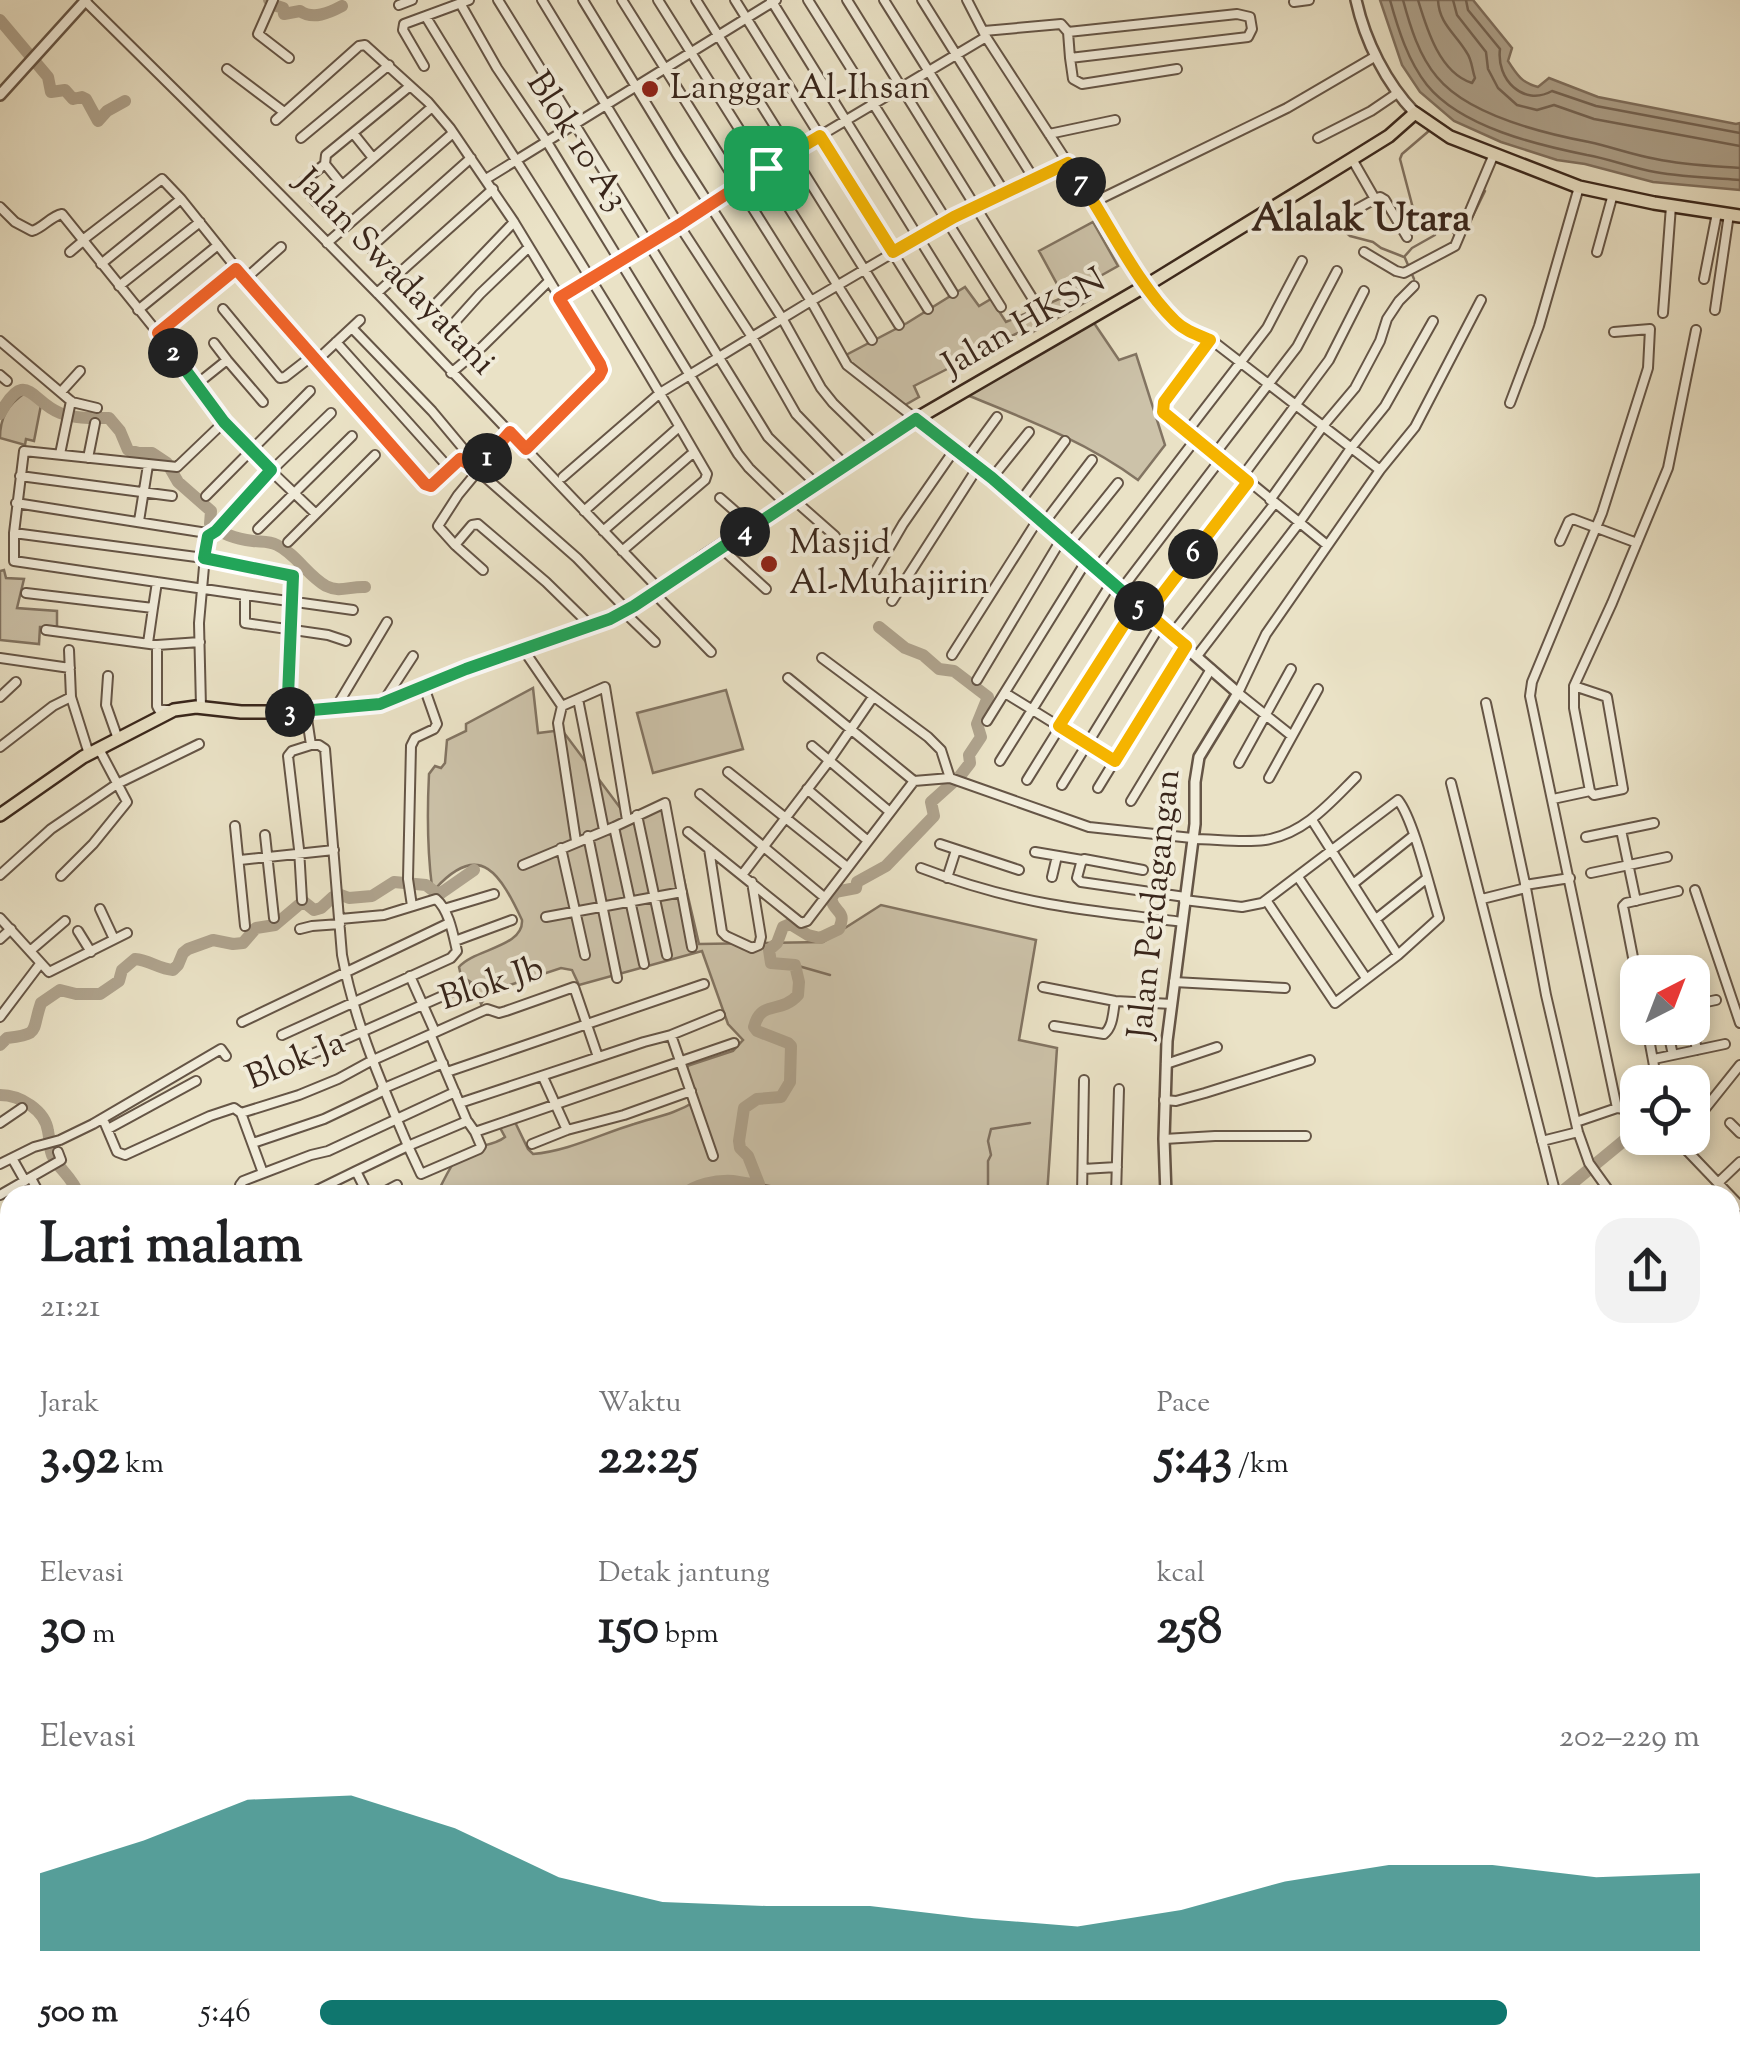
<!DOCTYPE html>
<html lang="id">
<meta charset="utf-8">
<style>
:root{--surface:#fff;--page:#f2f2f2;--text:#202124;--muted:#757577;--accent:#0f766e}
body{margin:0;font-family:"Sorts Mill Goudy",serif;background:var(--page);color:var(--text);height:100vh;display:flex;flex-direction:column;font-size:38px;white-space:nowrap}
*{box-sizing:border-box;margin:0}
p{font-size:32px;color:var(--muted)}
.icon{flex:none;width:55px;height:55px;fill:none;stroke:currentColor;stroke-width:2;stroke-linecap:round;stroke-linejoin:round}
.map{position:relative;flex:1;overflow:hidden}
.details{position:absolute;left:0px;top:1185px;width:1740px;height:885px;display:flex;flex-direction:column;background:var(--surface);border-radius:30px 30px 0 0;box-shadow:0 5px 15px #0003}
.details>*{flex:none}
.needle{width:65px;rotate:42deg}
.fabs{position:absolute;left:1620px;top:955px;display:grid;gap:20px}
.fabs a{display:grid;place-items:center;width:90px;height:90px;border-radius:20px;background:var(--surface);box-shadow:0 5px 15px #0003;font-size:50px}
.pin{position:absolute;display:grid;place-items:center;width:85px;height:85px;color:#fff;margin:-42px;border-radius:20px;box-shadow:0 5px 15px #0006}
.km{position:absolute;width:50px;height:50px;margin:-25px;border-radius:50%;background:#222;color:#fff;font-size:28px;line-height:50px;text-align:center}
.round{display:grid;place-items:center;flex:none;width:105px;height:105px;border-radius:30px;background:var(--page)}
.headline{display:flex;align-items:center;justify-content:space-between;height:170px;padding:0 40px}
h1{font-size:55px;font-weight:700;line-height:75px}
.figures{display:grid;grid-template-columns:repeat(3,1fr);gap:15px;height:170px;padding:10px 40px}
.figures div{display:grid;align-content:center}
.figures b{font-size:50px;font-weight:700}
.figures small{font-size:28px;font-weight:400}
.figures p{font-size:28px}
.chart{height:280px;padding:20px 40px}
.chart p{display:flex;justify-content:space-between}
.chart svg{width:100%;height:180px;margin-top:10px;fill:var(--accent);opacity:.7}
ul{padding:0 40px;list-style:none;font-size:32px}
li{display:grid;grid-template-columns:160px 120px 1fr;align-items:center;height:75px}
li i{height:25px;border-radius:12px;background:var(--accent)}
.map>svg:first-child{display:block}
.green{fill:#ccc2a9;stroke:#827462;stroke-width:2.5}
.water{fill:#aea28c;stroke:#7f705f;stroke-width:2.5}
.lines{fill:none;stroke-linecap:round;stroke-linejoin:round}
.shore{stroke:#746454;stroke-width:2.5}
.stream{stroke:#7f705f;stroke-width:2.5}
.river{stroke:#aea28c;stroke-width:12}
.minor-casing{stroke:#655546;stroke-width:12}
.tertiary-casing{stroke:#655546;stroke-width:14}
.primary-casing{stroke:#39261b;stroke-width:16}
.trunk-casing{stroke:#39261b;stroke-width:16}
.minor{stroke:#f1ecda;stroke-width:8}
.tertiary{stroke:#f1ecda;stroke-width:9}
.primary{stroke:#eae2c6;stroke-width:11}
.trunk{stroke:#eae2c6;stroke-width:11}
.split-1-casing{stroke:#fff;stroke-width:20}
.split-2-casing{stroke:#fff;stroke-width:20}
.split-3-casing{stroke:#fff;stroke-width:20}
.split-4-casing{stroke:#fff;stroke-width:20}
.split-5-casing{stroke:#fff;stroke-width:20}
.split-6-casing{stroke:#fff;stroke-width:20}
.split-7-casing{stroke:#fff;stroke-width:20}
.split-8-casing{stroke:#fff;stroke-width:20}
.split-1{stroke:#f0652b;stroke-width:12}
.split-2{stroke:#f0652b;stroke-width:12}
.split-3{stroke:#22a559;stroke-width:12}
.split-4{stroke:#22a559;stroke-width:12}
.split-5{stroke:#22a559;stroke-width:12}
.split-6{stroke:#f5b400;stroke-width:12}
.split-7{stroke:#f5b400;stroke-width:12}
.split-8{stroke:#f5b400;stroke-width:12}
.poi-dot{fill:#8f2418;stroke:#f1ecda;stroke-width:4}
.labels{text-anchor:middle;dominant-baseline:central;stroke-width:8;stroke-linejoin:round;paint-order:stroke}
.poi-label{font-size:35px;fill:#39261b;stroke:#f1ecda;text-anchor:start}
.street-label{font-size:35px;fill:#39261b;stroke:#f1ecda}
.quarter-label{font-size:40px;font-weight:bold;fill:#39261b;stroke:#f1ecda}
</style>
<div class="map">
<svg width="1740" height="2070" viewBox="0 0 1740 2070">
<rect width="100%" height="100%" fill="#eae2c6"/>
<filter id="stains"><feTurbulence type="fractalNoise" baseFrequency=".002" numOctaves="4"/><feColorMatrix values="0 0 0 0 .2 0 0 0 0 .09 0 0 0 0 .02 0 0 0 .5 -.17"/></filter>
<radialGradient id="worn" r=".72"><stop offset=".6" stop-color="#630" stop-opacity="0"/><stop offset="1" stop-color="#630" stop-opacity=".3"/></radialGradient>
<path class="green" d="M1093,222L1118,266L1070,293L1084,288L1091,299L1026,336L1022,331L1003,340L1004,346L960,371L955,365L914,386L919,397L905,405L850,362L846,355L907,323L965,287L979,306L991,299L1006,322L1064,297L1039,251Z
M1092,320L1119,360L1136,354L1165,445L1138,480C1087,442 1026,419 967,395Z
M25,393L33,394L41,405L34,441L26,439L25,445L0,438C0,418 7,405 25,393Z
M4,570L6,578L24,579L17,608L57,611V627H40L39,644L0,640V571Z
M533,688L538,733L562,730L630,821L667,806L699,944L823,942L881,905L1036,940L1019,1040L1057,1048L1047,1195H436C443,1183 449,1167 458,1157C470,1144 492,1148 505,1137L498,1124L514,1120L528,1149L533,1154C568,1151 601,1134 634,1124C655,1117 675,1114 694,1102L687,1066L733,1051L743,1040L728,1024L702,951L579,985L572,970L561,968L489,992L481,1004L474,984L461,976L459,967C474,949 524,947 522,920C501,876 481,839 436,888L432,887C427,848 427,814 429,774L435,766L441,768L445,763L447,740L466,731V724Z
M726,690L743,749L653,773L637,713Z
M1740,1873V2070H1701L1699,2060H1730V1878Z"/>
<path class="water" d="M1380,0H1473L1512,48L1508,61C1517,75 1522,83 1538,87L1549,78L1598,97L1736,124L1740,123V190L1653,182L1585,164L1557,160L1501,142L1454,121L1420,92L1402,65Z
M10,1869V1978L0,1988V1886Z"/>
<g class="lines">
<path class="shore" d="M1390,0C1398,29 1408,61 1427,85C1461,127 1537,145 1587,155C1610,159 1632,168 1655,172C1683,177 1712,178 1740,180
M1403,0C1410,26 1419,56 1437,77C1468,115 1542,133 1589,142C1612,147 1633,155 1656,159C1683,165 1712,166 1740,168
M1418,0C1427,30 1440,73 1472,83L1475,78C1472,70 1472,60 1467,53C1456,34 1439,24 1438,0
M1453,0L1457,15L1486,52L1488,69L1498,88L1517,105L1537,110L1554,105L1594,119L1740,146
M1466,0L1468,10L1500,49C1496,79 1523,107 1552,91L1596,106L1740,133"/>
<path class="stream" d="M1431,223L1443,219L1455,235L1459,234
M1326,226L1340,227L1350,236L1373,242L1381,248L1404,257L1412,248L1435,235L1428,223L1414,212L1400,159L1402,154L1430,130
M1466,230L1485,191
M1405,258L1414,279
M795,965L830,975
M759,1184L815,1195
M988,1195V1161L991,1155L988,1141L991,1129L1030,1123
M1359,2070L1368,2060"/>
<path class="river" d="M269,0L274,5L283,8L284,14L300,11C313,20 329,13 342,6
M0,20L48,77L51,92L65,90L73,99L82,97L86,99L98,121L107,111L125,101
M0,414C26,366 31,402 60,413C76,419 93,418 109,418L120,431L128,450L139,453H152L167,463L178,482L211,511L210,524C222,535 237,539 253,541C262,542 269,541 277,545C296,554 308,576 326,586C340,593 350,586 365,587
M0,1045L7,1038C41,1034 31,1032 41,1003L60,990L76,994H100L119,981L122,970L135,959C149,960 159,969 173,970L178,965L183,953L188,949L213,940L233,944L243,943L256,928L275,925L301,903L304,902L314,910L321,908L333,897L341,895L349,898L372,896L394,882L426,885L435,892L441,893L474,870
M0,1095C20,1095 45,1110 48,1131C50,1140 49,1147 52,1155C60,1171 71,1175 79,1195
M683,1195C695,1184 716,1180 733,1181C743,1182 749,1185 759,1184L748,1156L740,1148L739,1141L744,1108L757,1099L781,1097L790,1082L791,1046L788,1043L757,1031L754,1027C761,999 780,1015 798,995L799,982L795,965L771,963L769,950L777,943L783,927L790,924L808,935L820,938L839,929C847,910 835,914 831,899L835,892L856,888L857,882L886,866L934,816L931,802L960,776L970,763L969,755L981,737L977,724L988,697L954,671L939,669L923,655L905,648L879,627
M1558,1195L1638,1129
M0,1329L10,1321
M1730,1791L1740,1794
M1401,2060V2070"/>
<g class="minor-casing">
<path id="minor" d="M273,0L258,34L289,58
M498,0L768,437L816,484
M542,0L679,225L752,337L796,414L845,465
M583,0L677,154L782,318L821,388L833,403L876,445
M622,0L811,301L847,365L916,419
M658,0L872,340
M696,0L899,325
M735,0L928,309
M771,0L953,293
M808,0L1001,307
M847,0L1036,304
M884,0L1005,193
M922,0L1034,179
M967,0L986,37L1147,285C1171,318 1177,325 1214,342L1380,470L1266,634L1238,693L1292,736
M85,1L256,170L382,298L658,588
M1294,2L1309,0
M460,3L497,68L547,142L738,454L749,468L786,504
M399,5L412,0
M426,17C455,65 485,112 516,160C582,263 646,368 707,474L705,480L622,551
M984,31L1061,24L1068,32L1070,58L1248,37L1252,29L1250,17L1237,14L1068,32
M1070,58L1073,79L1082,84L1177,69
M424,66L403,30L404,24L469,0
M227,69L284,112
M410,86L326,155L325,164L304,181L303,186L316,202H323L432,107
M276,120L359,46L365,45L428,102L450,128L514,222L600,364L602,370L599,376L526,449
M353,133L373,158
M1049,134L1115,120
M301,138L389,65
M1318,138L1371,111L1396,94
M325,164L342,185
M486,179L776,0
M1375,199L1380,197L1385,200L1407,237
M1094,202L1287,108L1376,56
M0,207L15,222L32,231C43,228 51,216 62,214L158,333L224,422L271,471L216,531L208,535
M1337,220L1375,199L1352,159
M84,239L162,179L181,199L237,269
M327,243L453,133
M370,248L471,158
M70,252L83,241
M1364,252L1396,271L1404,273L1455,246L1494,154
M1597,252L1613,194
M101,264L181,199
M1704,279L1717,213
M244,280L281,247
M119,286L200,222
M377,293L493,189
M559,299L679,225L739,184L986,37
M223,309L280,378L285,377L312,356
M138,310L218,245
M1715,310L1729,214
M427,313L514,222
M1663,313L1671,206
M454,323L480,294L529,247
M352,328L432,411L462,447L464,451L460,459
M1614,332L1650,329L1648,368L1602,513L1532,682L1530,696L1617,1108
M158,333L237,269L425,484L431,486L460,459
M1210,340L1164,402L1163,411L1327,545
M0,341L72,402L97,408
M336,342L449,468
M227,360L263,402
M316,361L360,320
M451,373L482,347L549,281
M0,375L7,381
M197,384L227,360L214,343
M61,392L80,371
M1510,403L1539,326L1579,187
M331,413L271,471L316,514L375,455
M224,422L177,467L24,451L14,533V561L245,595V623L328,635L346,641
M510,432L458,495L438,526L455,545L472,525L478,524L546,582L591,626
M1186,433L1267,328L1302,261
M60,454L71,401
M1214,455L1297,347L1337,271
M88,458L95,423
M967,458L997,417
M460,459L477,470L577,558L627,610
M1380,470L1415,427L1481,300
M20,476L172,496
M563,477L660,393L811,301L954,217L1068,163
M1242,477L1329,360L1364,291
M992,478L1029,432
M206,496L310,391
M720,498L753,527
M793,499L835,536
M1270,500L1323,426L1355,388L1380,341L1387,319L1399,301L1414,286
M1020,502L1065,441
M16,503L207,533L199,623L201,707
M584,511L679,427
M139,521L148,465
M1044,523L1092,460
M258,529L352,436
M603,531L694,452
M14,533L204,558L291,574L293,579L289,628V712
M1560,541L1569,521L1573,519L1637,543
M288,542L316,514
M1069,544L1118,483
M455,545L483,570
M720,547L766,589
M1097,568L1195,440
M868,584L903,524L955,449
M1121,590L1220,460
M653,592L711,652
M26,593L153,608L148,643
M245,595L353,610
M892,601L978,467
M153,608L157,582
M624,612L655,642
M1148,613L1248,482
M46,630L157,645L200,642
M1172,634L1275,503
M157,645V706L159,710H168
M523,649L562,706L605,687L627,820
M69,650L71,697L89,754
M952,655L1039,518
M1197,656L1299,523L1351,448L1385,406L1433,321
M0,658L70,668
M822,658L928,737L941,750L950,778
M108,676L106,705L118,739
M788,678L914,781
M977,680L1062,538
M1005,693L1115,761
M0,697L16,682
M578,699L604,830
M383,702L413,656
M562,706L558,723L576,841
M335,709L387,622
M306,712L311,745
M987,721L1087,560
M311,745H319L325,749L342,955C355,1024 381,1082 408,1146L356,1171L368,1195
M812,746L890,812
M0,747L53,706L71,697
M1000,761L1112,582
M1239,763L1291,669
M728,772L847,867
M1269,778L1318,689
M1027,780L1137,603
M1451,783L1556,1195
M1062,785L1161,624
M1098,788L1185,646
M807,789L868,841
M1590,791L1574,708V686L1612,603L1668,468L1696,330
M700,794L824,897
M1553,799L1590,791L1594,795L1623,789L1607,697L1574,686
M1131,801L1211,669
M637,815L667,955
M1312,820L1398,955
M235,826L245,926
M614,827L644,964
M1621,830L1636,901
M688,832L801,923L807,921L914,781L950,778L1089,827L1192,838
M265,835L274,918
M588,836L617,978
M1586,837L1654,823
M1192,839C1215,839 1241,843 1265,840C1304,834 1330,803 1356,777
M940,844L1019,870
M561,848L585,955
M709,849L722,932L726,936L752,948L759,945L761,937L752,882
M1035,852L1082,860
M240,860L334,850
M523,865L614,827L665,803L692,947
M921,868C963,884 1005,896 1049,904C1093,912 1138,916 1182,922
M1143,870L1084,859L1081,863L1077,878L1081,882L1185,897
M1591,873L1667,857
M0,875L51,829L117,784L199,744
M742,875L829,761L873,697
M61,876L93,844L127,802L99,749
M1052,877L1057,856
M1298,877L1366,978
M947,878L956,850
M1353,884L1413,836
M1525,885L1570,878
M1526,888L1546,995L1578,1132L1589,1163L1612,1195
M1695,890L1740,1023
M1482,899L1526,888L1486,703
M302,900L299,849L288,756L292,751L311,745
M1184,900L1242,907L1262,903L1398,800C1414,820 1430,890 1439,918L1398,955L1335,1003L1266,900
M412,906L408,879L411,746L415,738L434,729L437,724L424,687
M100,909L114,939
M444,909L494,894
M546,917L682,892
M0,918L49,972L127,933
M1376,919L1426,879
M300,929L312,926L340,924
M78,931L91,952
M0,939L11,929
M455,941L512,920
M30,951L65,921
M410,976L435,1032
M1174,982L1285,988
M1638,983L1623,906L1626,903L1678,891
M1043,987L1115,1001L1172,1004
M1692,1005L1716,1000
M0,1017L40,964
M242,1022L449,923
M1692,1025L1697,1050
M1054,1026L1104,1034C1113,1027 1113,1013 1115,1001
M1647,1028L1657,1082
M1667,1028L1673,1055
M282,1035L451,958L457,951C453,934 449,910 436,899L384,915L340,919
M671,1035L713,1156
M431,1036L467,1121L468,1122L475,1132L481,1146L479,1149L421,1174L408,1146L467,1121
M1654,1059L1725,1044
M1166,1064L1217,1047
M447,1072L704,984
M543,1077L567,1130
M258,1078L465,986
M382,1089L443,1063
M1164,1100L1176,1101L1205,1093L1310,1060
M460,1103L644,1042L671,1035L720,1015
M241,1113L299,1095L338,1079L371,1061L487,1009L499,1013L506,1011L574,987L598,1057
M103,1119L117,1152L125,1155L210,1116L234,1108L241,1113L263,1173
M1576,1122L1617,1108L1638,1111
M0,1123L22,1108
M1730,1123L1740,1133
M1692,1125L1740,1065
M108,1129L196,1081
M475,1132L734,1043
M1675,1138L1740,1206
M1164,1139L1215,1136H1306
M1542,1141L1578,1132
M253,1143L324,1119L383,1091
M532,1144L567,1130L624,1115L691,1091
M12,1158L25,1181
M0,1164L34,1147L60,1140L93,1124L221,1049L226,1056
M1083,1169L1117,1167
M31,1178L40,1195
M1719,1182L1740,1162
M240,1194V1185L243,1181L311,1155L328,1151L455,1092
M0,1195L61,1160L58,1152
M307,1195L356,1171
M378,1195L397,1185
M1082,1195L1084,1080
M1116,1195L1119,1089
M1177,1195L1305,1192
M1730,1271L1740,1282
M0,1272L10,1268
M0,1284L10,1281
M1730,1338L1740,1347
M1730,1401L1740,1410
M0,1404L10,1396
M0,1433H10
M1730,1457L1740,1446
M1730,1529L1740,1518
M0,1629L10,1634
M1730,1680L1740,1689
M1730,1738L1740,1726
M0,1800L10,1806
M0,1846L10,1852
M0,1876L10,1860
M1180,2060L1191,2070
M1626,2060L1629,2070
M1678,2060L1680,2070
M884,2070L887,2060
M923,2070L925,2060
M960,2070L963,2060
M991,2070L993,2060
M1044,2070L1053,2060
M1109,2070L1118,2060
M1238,2070L1247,2060
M1441,2070L1449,2060
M1505,2070L1514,2060"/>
</g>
<g class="tertiary-casing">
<path id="tertiary" d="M1356,0C1365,41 1386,83 1415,113
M0,95L86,0
M916,419L992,478L1238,693L1199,757L1195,782V824L1167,1041L1164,1139L1166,1195
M0,1541L10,1545
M21,2060L23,2070"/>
</g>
<g class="primary-casing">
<path id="primary" d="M0,815L83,757L174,710L196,707L241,712H306L379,704L466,669L610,619L634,606L704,557L916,419L1147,285L1352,159L1389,136L1415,113L1450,137L1579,187L1654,203L1740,216
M1561,2060L1573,2070"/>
</g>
<g class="trunk-casing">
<path id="trunk" d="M1730,1643L1740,1632
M1337,2070L1347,2060
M1349,2070L1358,2060"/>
</g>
<use href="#minor" class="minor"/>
<use href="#tertiary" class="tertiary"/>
<use href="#primary" class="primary"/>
<use href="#trunk" class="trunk"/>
</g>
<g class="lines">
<g class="split-1-casing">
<path id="split-1" d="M487,458L510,432L526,449L599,376L602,370L600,364L559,298L679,225L766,168"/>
</g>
<g class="split-2-casing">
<path id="split-2" d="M173,353L158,333L236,269L425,484L431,486L460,459L478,470L487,458"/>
</g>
<g class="split-3-casing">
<path id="split-3" d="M173,353L224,422L271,470L216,531L208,536L204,558L293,576L288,696L290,712"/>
</g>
<g class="split-4-casing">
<path id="split-4" d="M290,712L380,704L466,669L610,619L634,606L745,532"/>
</g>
<g class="split-5-casing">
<path id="split-5" d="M745,532L916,419L992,478L1139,606"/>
</g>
<g class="split-6-casing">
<path id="split-6" d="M1139,606C1155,619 1170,633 1186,646L1115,761L1059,726L1137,604L1148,613L1193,554"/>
</g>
<g class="split-7-casing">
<path id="split-7" d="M1081,182C1110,226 1138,285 1175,321C1185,331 1198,335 1210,340L1164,402L1163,412L1248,482L1193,554"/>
</g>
<g class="split-8-casing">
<path id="split-8" d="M766,168L820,136L893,252L954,217L1068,163L1081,182"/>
</g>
<use href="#split-1" class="split-1"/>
<use href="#split-2" class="split-2"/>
<use href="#split-3" class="split-3"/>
<use href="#split-4" class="split-4"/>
<use href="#split-5" class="split-5"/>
<use href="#split-6" class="split-6"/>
<use href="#split-7" class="split-7"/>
<use href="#split-8" class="split-8"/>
</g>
<g class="poi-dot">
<circle cx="650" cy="89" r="10"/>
<circle cx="769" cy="564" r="10"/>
</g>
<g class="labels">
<g class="poi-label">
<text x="670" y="89">Langgar Al-Ihsan</text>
<text x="789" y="544">Masjid<tspan x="789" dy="40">Al-Muhajirin</tspan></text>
</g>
<g class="street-label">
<text transform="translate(576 142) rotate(57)">Blok 10 A3</text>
<text transform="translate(394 273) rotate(46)">Jalan Swadayatani</text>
<text transform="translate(1025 324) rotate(-30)">Jalan HKSN</text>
<text transform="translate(1156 904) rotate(-84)">Jalan Perdagangan</text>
<text transform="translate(492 985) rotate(-18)">Blok Jb</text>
<text transform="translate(296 1062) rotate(-22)">Blok Ja</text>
</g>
<g class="quarter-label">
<text x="1361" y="220">Alalak Utara</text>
</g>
</g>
<rect width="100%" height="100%" filter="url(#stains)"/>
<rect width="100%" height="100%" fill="url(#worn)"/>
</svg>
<div class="fabs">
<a><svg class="needle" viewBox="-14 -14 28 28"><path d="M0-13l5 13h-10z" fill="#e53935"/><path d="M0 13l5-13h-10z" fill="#757577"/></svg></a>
<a><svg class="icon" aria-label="locate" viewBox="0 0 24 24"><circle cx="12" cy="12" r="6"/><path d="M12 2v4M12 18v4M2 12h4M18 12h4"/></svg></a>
</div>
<div class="pin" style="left:766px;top:168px;background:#1e9e55"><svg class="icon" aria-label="arrive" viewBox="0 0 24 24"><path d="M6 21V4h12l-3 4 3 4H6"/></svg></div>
<b class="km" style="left:487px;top:458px">1</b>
<b class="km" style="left:173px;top:353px">2</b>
<b class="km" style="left:290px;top:712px">3</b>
<b class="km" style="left:745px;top:532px">4</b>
<b class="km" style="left:1139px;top:606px">5</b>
<b class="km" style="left:1193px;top:554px">6</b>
<b class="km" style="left:1081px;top:182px">7</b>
<section class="details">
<div class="headline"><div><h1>Lari malam</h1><p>21:21</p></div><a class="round"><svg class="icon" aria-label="share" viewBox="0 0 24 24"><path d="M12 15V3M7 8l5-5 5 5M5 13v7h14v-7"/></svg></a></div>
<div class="figures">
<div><p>Jarak</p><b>3.92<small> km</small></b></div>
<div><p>Waktu</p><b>22:25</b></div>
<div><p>Pace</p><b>5:43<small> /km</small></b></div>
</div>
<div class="figures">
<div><p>Elevasi</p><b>30<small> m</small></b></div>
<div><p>Detak jantung</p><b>150<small> bpm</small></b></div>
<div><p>kcal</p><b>258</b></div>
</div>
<div class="chart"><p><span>Elevasi</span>202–229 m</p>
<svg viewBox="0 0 160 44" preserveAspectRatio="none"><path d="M0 44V25L10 17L20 7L30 6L40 14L50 26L60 32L70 33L80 33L90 36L100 38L110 34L120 27L130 23L140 23L150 26L160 25V44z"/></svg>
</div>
<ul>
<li><b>500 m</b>5:46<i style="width:86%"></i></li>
</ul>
</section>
</div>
